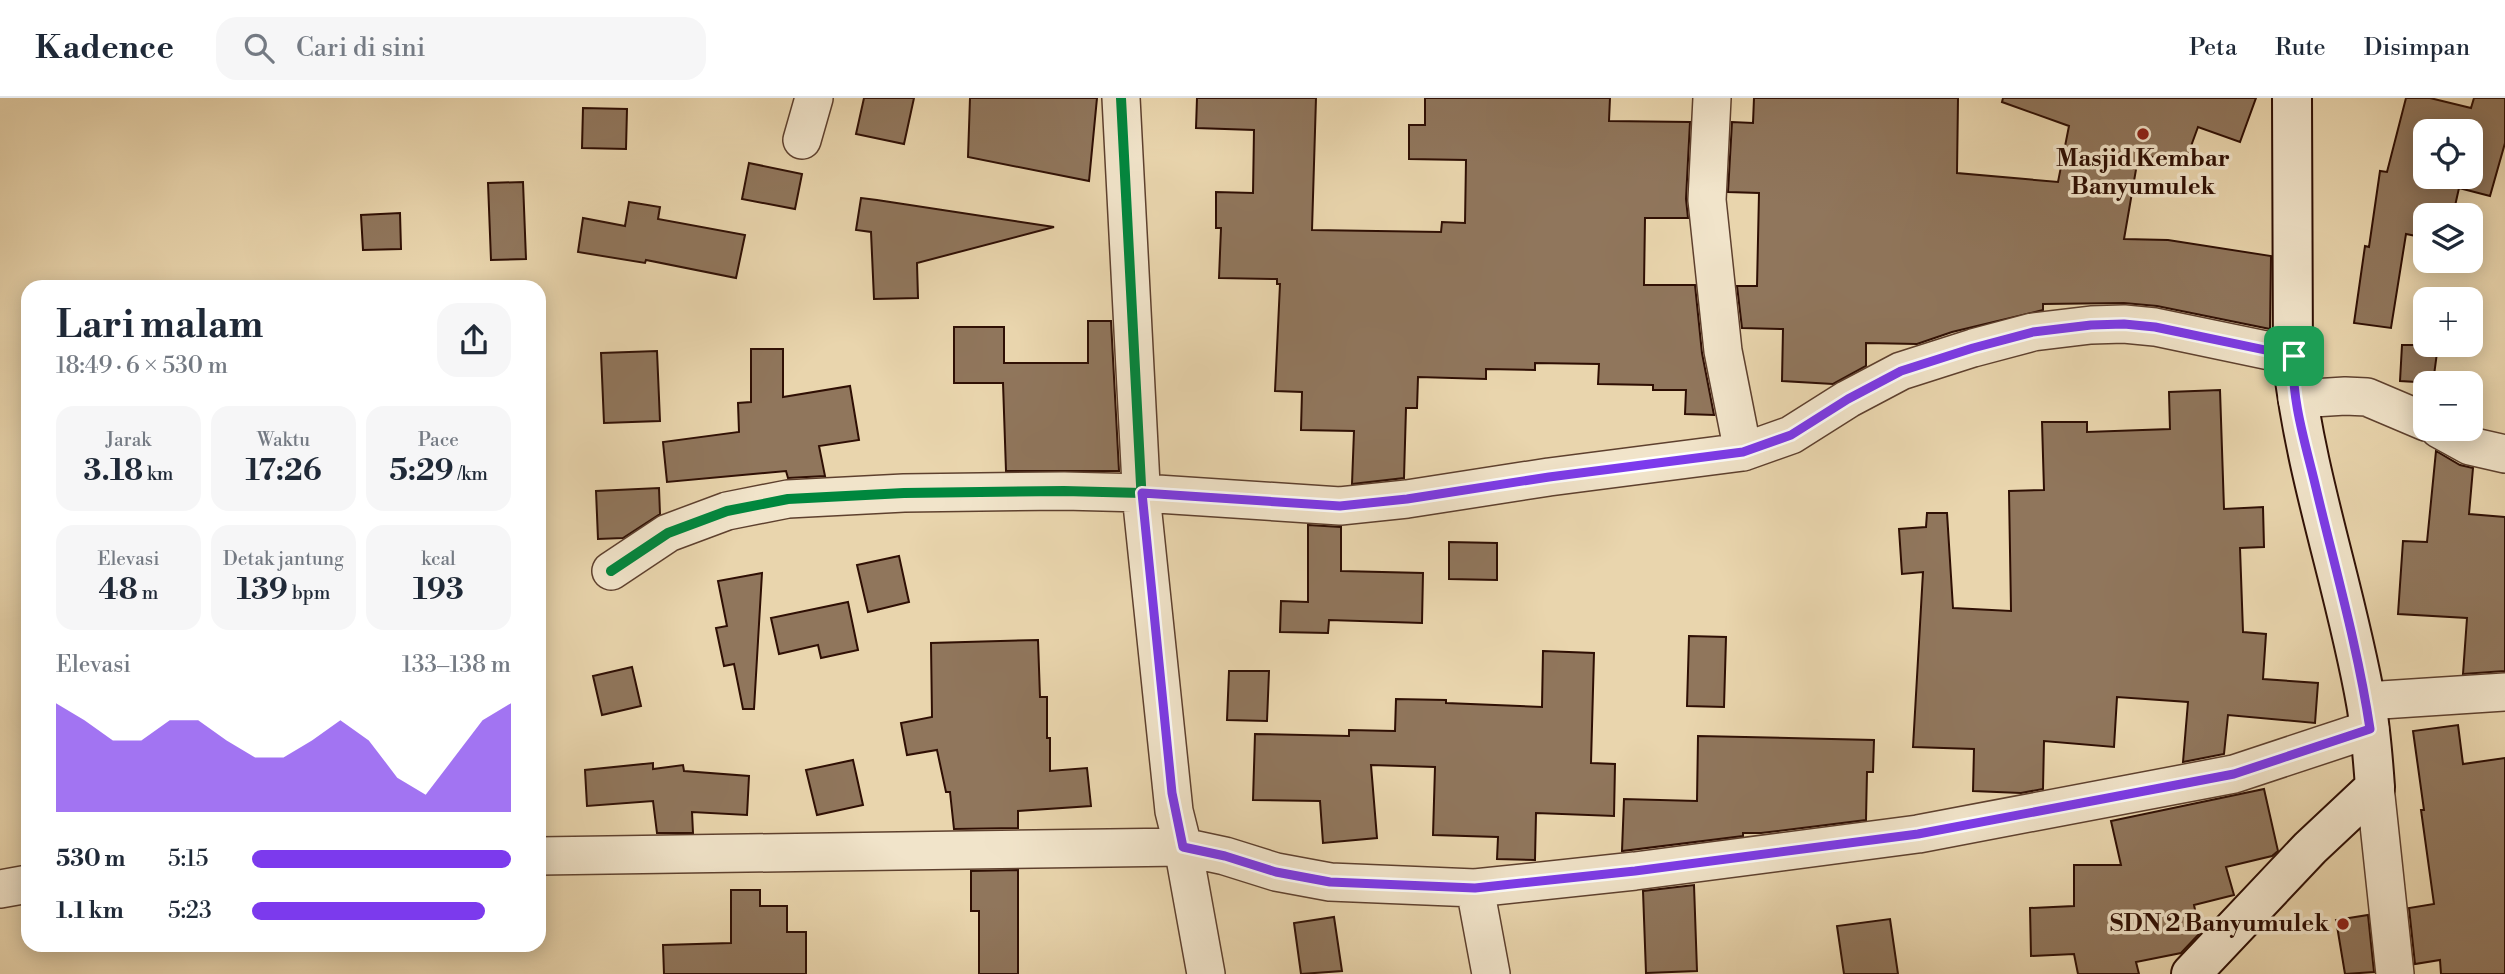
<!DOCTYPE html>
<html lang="id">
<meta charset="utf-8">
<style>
:root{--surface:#fff;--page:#f6f6f7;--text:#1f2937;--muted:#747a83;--line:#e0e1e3;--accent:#7c3aed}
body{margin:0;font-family:"Libre Bodoni",serif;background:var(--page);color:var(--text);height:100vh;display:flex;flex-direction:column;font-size:26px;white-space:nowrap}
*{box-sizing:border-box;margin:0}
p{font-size:23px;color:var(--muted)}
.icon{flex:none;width:38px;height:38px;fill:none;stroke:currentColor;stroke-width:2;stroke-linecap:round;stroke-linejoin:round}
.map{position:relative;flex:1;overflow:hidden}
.details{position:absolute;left:21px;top:182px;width:525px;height:672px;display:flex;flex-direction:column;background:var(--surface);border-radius:21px;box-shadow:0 4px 18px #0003}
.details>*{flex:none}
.buttons{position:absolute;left:2413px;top:21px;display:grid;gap:14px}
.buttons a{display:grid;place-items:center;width:70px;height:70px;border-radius:14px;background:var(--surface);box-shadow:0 4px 18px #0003;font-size:35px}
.pin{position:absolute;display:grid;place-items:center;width:60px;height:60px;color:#fff;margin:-30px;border-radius:14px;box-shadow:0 4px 10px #0006}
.round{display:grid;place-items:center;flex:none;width:74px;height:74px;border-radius:21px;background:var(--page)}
.head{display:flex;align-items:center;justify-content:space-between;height:119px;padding:0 35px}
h1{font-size:38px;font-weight:700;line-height:52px}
.metrics{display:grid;grid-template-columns:repeat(3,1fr);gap:10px;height:119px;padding:7px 35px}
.metrics div{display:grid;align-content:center;border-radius:18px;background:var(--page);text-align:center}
.metrics b{font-size:30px;font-weight:700}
.metrics small{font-size:19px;font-weight:400}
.metrics p{font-size:19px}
.chart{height:196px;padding:14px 35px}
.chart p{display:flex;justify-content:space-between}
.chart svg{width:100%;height:126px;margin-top:7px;fill:var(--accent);opacity:.7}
ul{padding:0 35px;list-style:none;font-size:23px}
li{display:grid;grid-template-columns:112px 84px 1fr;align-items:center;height:52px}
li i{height:18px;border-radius:9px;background:var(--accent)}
header{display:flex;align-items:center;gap:42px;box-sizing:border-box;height:98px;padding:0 35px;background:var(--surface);border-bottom:2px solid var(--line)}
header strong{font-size:33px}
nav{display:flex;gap:38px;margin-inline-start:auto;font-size:24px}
.search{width:490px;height:63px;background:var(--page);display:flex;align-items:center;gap:18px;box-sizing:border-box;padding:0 24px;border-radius:21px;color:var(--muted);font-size:26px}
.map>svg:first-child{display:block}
.building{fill:#90765c;stroke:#2f0f04;stroke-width:2;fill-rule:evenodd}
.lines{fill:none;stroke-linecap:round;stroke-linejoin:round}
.street-casing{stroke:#5e402e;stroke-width:40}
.secondary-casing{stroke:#2f0f04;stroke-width:42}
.street{stroke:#f1e4ca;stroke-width:37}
.secondary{stroke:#f1e4ca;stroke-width:38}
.cycleway-casing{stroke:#f1e4ca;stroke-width:15}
.cycleway{stroke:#00873e;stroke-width:10}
.route-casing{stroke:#fff;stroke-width:14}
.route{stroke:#7c3aed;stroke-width:9}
.poi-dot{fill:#8f2418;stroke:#f1e4ca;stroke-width:2.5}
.labels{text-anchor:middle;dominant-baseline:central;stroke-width:7;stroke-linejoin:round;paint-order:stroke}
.poi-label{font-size:24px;font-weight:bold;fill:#2f0f04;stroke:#f1e4ca}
</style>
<header>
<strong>Kadence</strong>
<div class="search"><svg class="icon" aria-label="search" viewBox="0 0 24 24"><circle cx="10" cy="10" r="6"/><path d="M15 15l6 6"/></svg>Cari di sini</div>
<nav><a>Peta</a><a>Rute</a><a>Disimpan</a></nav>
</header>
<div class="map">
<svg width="2505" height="876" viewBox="0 0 2505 876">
<rect width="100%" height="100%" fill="#e9d5ad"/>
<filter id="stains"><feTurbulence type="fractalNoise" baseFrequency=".00286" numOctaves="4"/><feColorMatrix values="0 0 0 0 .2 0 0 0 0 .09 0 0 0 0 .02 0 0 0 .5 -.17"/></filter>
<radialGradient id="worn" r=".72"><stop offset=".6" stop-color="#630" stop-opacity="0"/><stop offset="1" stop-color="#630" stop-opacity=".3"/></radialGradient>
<path class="building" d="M864,0H914L904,46L856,36Z
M970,0H1097L1089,83L968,59Z
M1197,0H1316L1312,132L1441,134L1442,124L1465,125L1466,62L1409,61V27H1425V0H1610L1609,23L1690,24L1686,101L1688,120H1645L1644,187H1695L1702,255L1714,317L1685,316L1686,292H1653V287L1598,286L1599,266L1535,265V272L1486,271V281L1418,279L1417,310H1406L1404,380L1352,386L1354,333L1301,332L1302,294L1275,293L1280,186H1277V181L1219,180L1221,130H1216V94L1253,95L1254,32L1196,30Z
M1754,0H1958L1957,75L2058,84L2069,28L2002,4L2003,0H2256L2240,44L2198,29L2183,70L2139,54L2124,141L2168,142L2271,158L2270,231L2157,208L2124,205L2043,206V212L1952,234L1917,246L1866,245V268L1833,286L1782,283L1783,231L1742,230L1737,188H1757L1759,95L1728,94L1732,24L1753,25Z
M2406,0H2430L2471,10L2474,0H2505V45L2490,98L2459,90L2453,117H2426V140L2406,136L2391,230L2354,225L2365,148L2369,149L2380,73L2387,74ZM2426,33H2471V79H2426Z
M583,10L627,11L626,51L582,50Z
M749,65L802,76L795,111L742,101Z
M523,84L526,161L491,162L488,85Z
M861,100L877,102L1054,129L917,165L918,200L874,201L871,134L856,132Z
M629,104L660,109L658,121L745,137L736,180L646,162L645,165L578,154L583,120L625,128Z
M400,115L401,151L363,152L361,117Z
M1088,223H1111L1119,373H1006L1003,285H954V229H1004V265H1088Z
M2402,247H2438L2433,285L2400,283Z
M751,251H783V299L850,288L859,342L819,348L825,378L788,380L786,373L667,384L663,344L739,334L738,305L751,304Z
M657,253L660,323L604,325L601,255Z
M2220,292L2224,411L2263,409L2264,449L2240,450L2243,534L2266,536L2263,581L2318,585L2315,625L2228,617L2224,656L2183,664L2188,604L2117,599L2114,649L2044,643L2043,691L2021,695L1973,693L1974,651L1913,649L1923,474L1902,476L1899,431L1926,429L1927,415H1947L1953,510L2011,513L2009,393L2044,392L2042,324H2087V334L2170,331L2169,294Z
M2436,353L2460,367L2473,370L2469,416L2505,419V573L2463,576L2467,520L2398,516L2403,443L2427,444Z
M659,390L660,416L623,440L598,441L596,393Z
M1308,427L1341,429V473L1423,475L1422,525L1329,522L1328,535L1280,534L1281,503L1308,504Z
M1449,444L1497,445V482L1449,481Z
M899,458L909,504L868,514L857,467Z
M762,475L754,611H743L734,566L724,568L716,530L727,528L718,483Z
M848,504L858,552L821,560L818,547L779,556L771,520Z
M1689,538L1726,539L1724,609L1687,608Z
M1038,542L1040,599H1047V640H1050V673L1087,670L1091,708L1018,713V730L954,731L950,694H946L937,652L907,657L901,625L932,619L931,545Z
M1543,553L1594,555L1591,665L1615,666L1614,718L1536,715L1535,762L1497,761L1498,739L1433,737L1435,669L1371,667L1377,740L1323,745L1320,703L1253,702L1255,636L1349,638V632L1395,633L1396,601L1446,602V605L1542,609Z
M632,569L641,608L602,617L593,578Z
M1229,573H1269L1267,623L1227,622Z
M2458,627L2463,666L2505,660V876H2441L2440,862L2415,866L2409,810L2434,806L2421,712H2424L2413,633Z
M1698,638L1874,642L1873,674H1867L1866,722L1761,735H1743V738L1622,753L1624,701L1697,703Z
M853,662L863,707L817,717L806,672Z
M653,665V671L683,667L684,673L749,678L747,717L692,714L693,735H657L653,703L587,708L585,672Z
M2264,691L2278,753L2272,758L2226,769L2234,797L2194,807L2200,835L2181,855L2136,864L2139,876H2078L2074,856L2031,858L2030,810L2074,808V767H2121L2111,723Z
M1018,772V876H979V813H971V773Z
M1694,787L1697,873L1646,875L1643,793Z
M731,792H760V808H787V834H806V876H664L663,847L731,845Z
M2368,817L2374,874L2345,876L2336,822Z
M1334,819L1342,873L1301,876L1294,825Z
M1890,821L1898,876H1844L1837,828Z"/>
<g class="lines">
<g class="street-casing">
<path id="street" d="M1121,0L1142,406L1174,713L1183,749L1225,758L1276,774L1330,784L1475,790L1635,773L1918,736L2234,676L2370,631
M1712,0L1707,102L1723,253L1743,354
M802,42L814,0
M2297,301L2345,298L2367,299L2426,324
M2439,331L2470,348L2505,356
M611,473L668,435L727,413L788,401L904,395L1064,393L1142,395L1340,408L1407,401L1549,379L1743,354L1791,337L1848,301L1901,273L1973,250L2033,234L2091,227L2124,226L2155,229L2294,258
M2366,603L2505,594
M2375,689L2395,876
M539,758L1183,749L1206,876
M1475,790L1491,876
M0,791L28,786"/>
</g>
<g class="secondary-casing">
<path id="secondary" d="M2191,876L2310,750L2375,689C2373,661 2371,633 2366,605C2346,491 2306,381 2293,266L2292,0"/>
</g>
<use href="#street" class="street"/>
<use href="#secondary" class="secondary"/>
<g class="cycleway-casing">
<path id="cycleway" d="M1121,0L1142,406L1174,713L1183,749L1225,758L1276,774L1330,784L1475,790L1635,773L1918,736L2234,676L2370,631
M611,473L668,435L727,413L788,401L904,395L1064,393L1142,395L1340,408L1407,401L1549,379L1743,354L1791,337L1848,301L1901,273L1973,250L2033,234L2091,227L2124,226L2155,229L2294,258"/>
</g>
<use href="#cycleway" class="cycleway"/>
</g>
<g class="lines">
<g class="route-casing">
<path id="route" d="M2124,226L2155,229L2294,258C2290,299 2307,351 2316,390C2335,470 2358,550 2370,631L2234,676L1918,736L1635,773L1475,790L1330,784L1276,774L1225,758L1183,749L1172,695L1142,395L1340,408L1407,401L1549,379L1743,354L1791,337L1848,301L1901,273L1973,250L2033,234L2091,227Z"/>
</g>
<use href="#route" class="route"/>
</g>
<g class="poi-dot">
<circle cx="2143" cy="36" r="7"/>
<circle cx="2343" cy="826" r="7"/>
</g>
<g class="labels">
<g class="poi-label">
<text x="2143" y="61">Masjid Kembar<tspan x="2143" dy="28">Banyumulek</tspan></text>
<text x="2329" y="826" text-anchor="end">SDN 2 Banyumulek</text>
</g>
</g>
<rect width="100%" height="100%" filter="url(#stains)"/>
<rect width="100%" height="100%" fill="url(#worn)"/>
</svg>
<div class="buttons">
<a><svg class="icon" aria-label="locate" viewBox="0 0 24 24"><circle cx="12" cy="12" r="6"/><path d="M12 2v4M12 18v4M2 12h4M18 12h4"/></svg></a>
<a><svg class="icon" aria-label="layers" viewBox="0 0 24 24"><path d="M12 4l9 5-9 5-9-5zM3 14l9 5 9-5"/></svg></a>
<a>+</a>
<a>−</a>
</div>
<div class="pin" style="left:2294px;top:258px;background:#1e9e55"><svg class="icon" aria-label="arrive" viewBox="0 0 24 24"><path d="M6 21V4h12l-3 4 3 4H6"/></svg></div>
<section class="details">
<div class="head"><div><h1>Lari malam</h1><p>18:49 · 6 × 530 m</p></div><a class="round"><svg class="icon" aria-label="share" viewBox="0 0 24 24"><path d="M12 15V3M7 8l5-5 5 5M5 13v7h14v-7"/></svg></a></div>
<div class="metrics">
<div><p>Jarak</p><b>3.18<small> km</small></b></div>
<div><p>Waktu</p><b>17:26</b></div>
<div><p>Pace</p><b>5:29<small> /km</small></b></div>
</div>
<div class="metrics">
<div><p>Elevasi</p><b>48<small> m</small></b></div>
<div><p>Detak jantung</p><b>139<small> bpm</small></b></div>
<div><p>kcal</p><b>193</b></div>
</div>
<div class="chart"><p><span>Elevasi</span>133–138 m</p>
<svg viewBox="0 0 160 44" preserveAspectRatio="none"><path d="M0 44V6L10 12L20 19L30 19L40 12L50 12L60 19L70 25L80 25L90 19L100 12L110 19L120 32L130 38L140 25L150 12L160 6V44z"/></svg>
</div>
<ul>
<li><b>530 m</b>5:15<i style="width:100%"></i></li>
<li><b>1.1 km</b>5:23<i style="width:90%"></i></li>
</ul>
</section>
</div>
